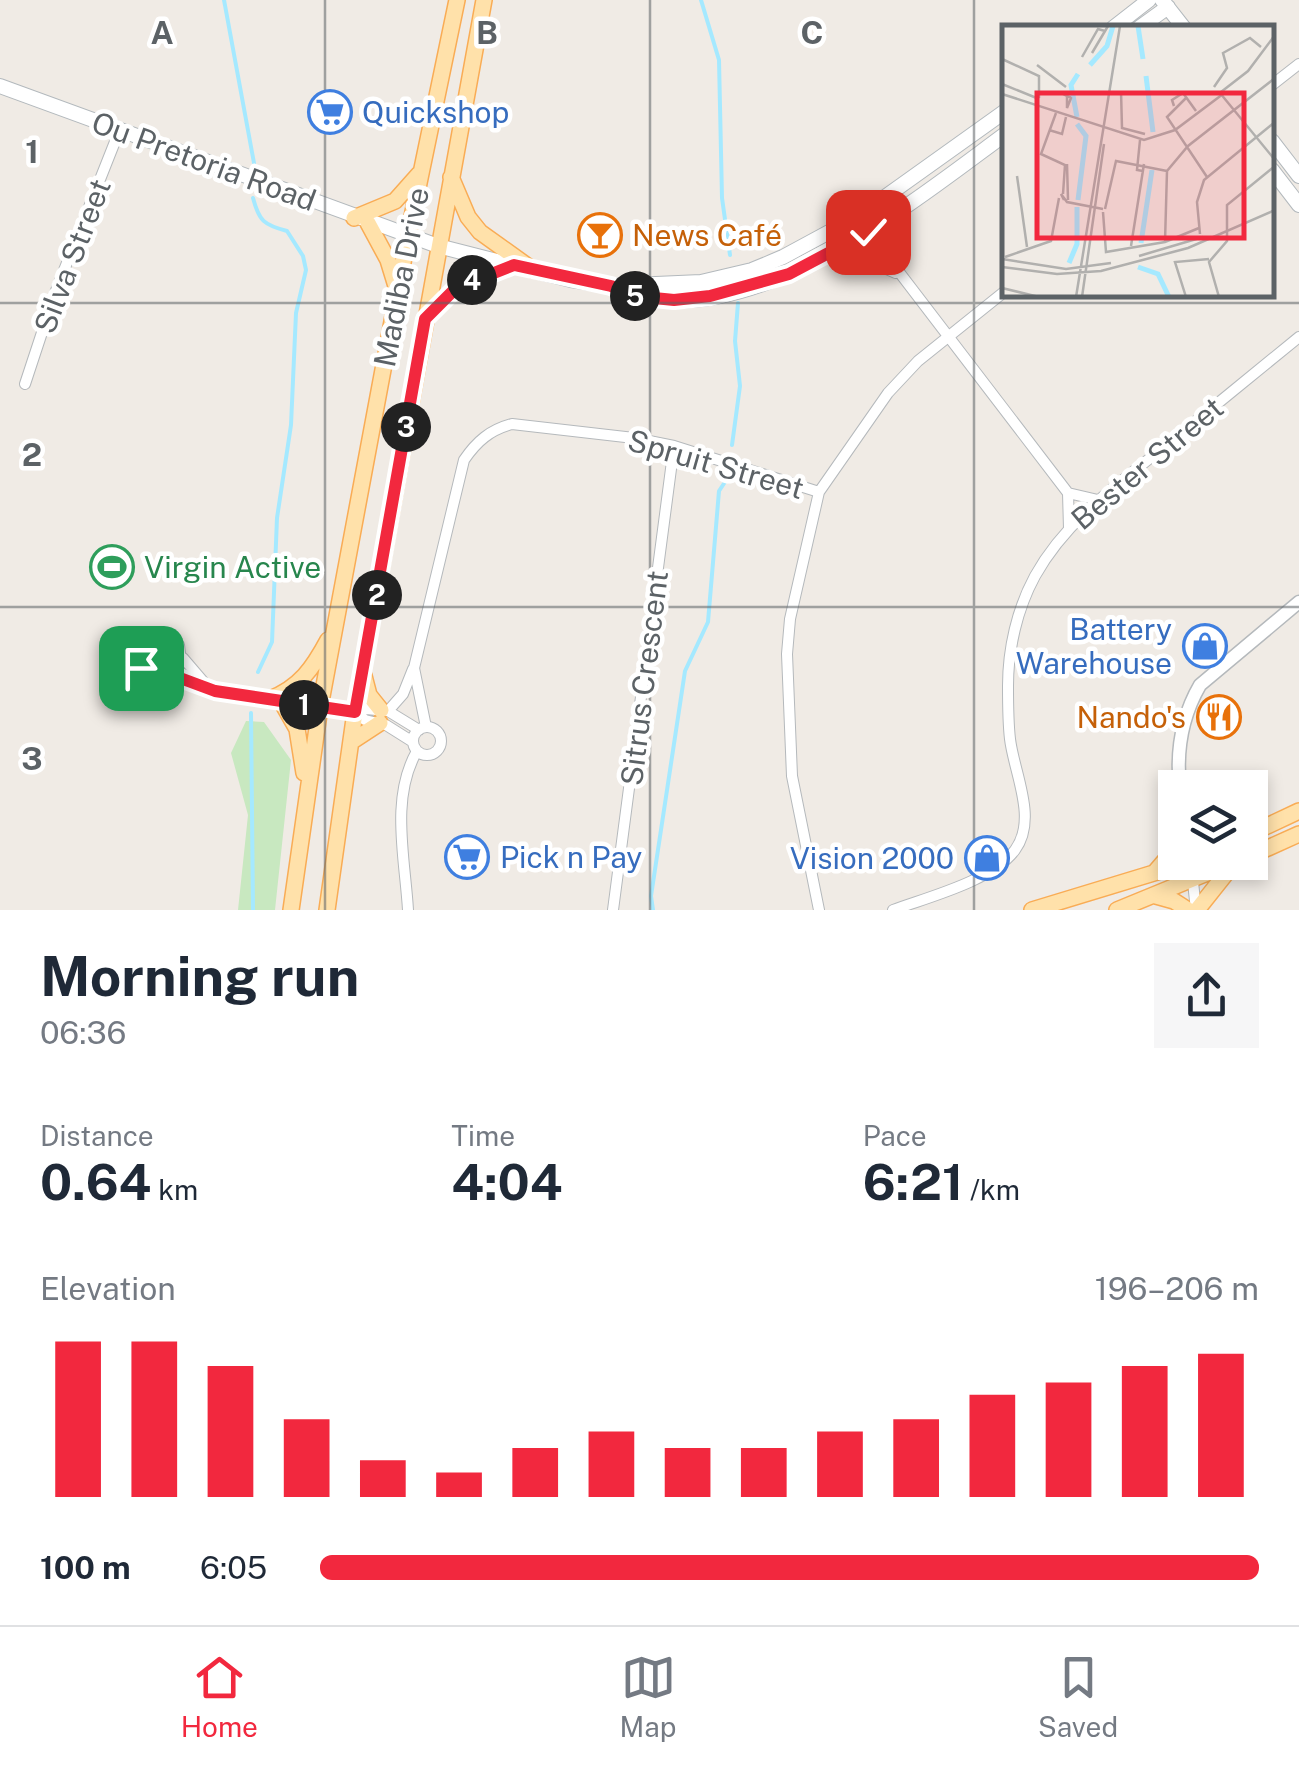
<!DOCTYPE html>
<meta charset="utf-8">
<style>
:root{--surface:#fff;--page:#f6f6f7;--text:#1f2937;--muted:#747a83;--line:#e0e1e3;--accent:#f2283e}
body{margin:0;font-family:"Public Sans",sans-serif;background:var(--page);color:var(--text);height:100vh;display:flex;flex-direction:column;font-size:38px;white-space:nowrap}
*{box-sizing:border-box;margin:0}
p{font-size:32px;color:var(--muted)}
.icon{flex:none;width:55px;height:55px;fill:none;stroke:currentColor;stroke-width:2;stroke-linecap:round;stroke-linejoin:round}
.map{position:relative;height:910px;overflow:hidden}
.panel{display:flex;flex-direction:column;background:var(--surface);flex:1}
.panel>*{flex:none}
.tools{position:absolute;left:1158px;top:770px;display:grid;gap:20px}
.tools a{display:grid;place-items:center;width:110px;height:110px;border-radius:0px;background:var(--surface);box-shadow:0 5px 15px #0003;font-size:50px}
.pin{position:absolute;display:grid;place-items:center;width:85px;height:85px;color:#fff;margin:-42px;border-radius:20px;box-shadow:0 5px 15px #0006}
.km{position:absolute;width:50px;height:50px;margin:-25px;border-radius:50%;background:#222;color:#fff;font-size:28px;line-height:50px;text-align:center}
.round{display:grid;place-items:center;flex:none;width:105px;height:105px;border-radius:0px;background:var(--page)}
.overview{display:flex;align-items:center;justify-content:space-between;height:170px;padding:0 40px}
h1{font-size:55px;font-weight:700;line-height:75px}
.figures{display:grid;grid-template-columns:repeat(3,1fr);gap:15px;height:170px;padding:10px 40px}
.figures div{display:grid;align-content:center}
.figures b{font-size:50px;font-weight:700}
.figures small{font-size:28px;font-weight:400}
.figures p{font-size:28px}
.chart{height:280px;padding:20px 40px}
.chart p{display:flex;justify-content:space-between}
.chart svg{width:100%;height:180px;margin-top:10px;stroke:var(--accent);stroke-width:6}
ul{padding:0 40px;list-style:none;font-size:32px}
li{display:grid;grid-template-columns:160px 120px 1fr;align-items:center;height:75px}
li i{height:25px;border-radius:12px;background:var(--accent)}
.tabs{display:flex;justify-content:space-around;align-items:center;height:140px;border-top:2px solid var(--line);background:var(--surface);font-size:28px;color:var(--muted)}
.tabs a{display:grid;justify-items:center;gap:5px}
.tabs .active{color:var(--accent)}
.map>svg:first-child{display:block}
.green{fill:#c8e8c0}
.lines{fill:none;stroke-linecap:round;stroke-linejoin:round}
.stream{stroke:#a5e9ff;stroke-width:4}
.minor-casing{stroke:#b5b9bc;stroke-width:12}
.tertiary-casing{stroke:#b5b9bc;stroke-width:15}
.secondary-casing{stroke:#b3b9bd;stroke-width:16}
.primary-casing{stroke:#f9ac55;stroke-width:18}
.minor{stroke:#fff;stroke-width:10}
.tertiary{stroke:#fff;stroke-width:12}
.secondary{stroke:#fff;stroke-width:14}
.primary{stroke:#ffe1aa;stroke-width:15}
.route-casing{stroke:#fff;stroke-width:20}
.route{stroke:#f2283e;stroke-width:12}
.grid{fill:none;stroke:#5c6266;stroke-width:2.5;stroke-opacity:0.55}
.labels{text-anchor:middle;dominant-baseline:central;stroke-width:9;stroke-linejoin:round;paint-order:stroke}
.shop-label{font-size:30px;fill:#366cbe;stroke:#fff;text-anchor:start}
.street-label{font-size:30px;fill:#5c6266;stroke:#fff}
.food-label{font-size:30px;fill:#c56008;stroke:#fff;text-anchor:start}
.leisure-label{font-size:30px;fill:#27864d;stroke:#fff;text-anchor:start}
.inset-river{fill:none;stroke:#a5e9ff;stroke-width:5}
.inset-road{fill:none;stroke:#b1b0ae;stroke-width:2.5}
.view{fill:#f2283e;fill-opacity:0.15;stroke:#f2283e;stroke-width:5}
.inset-edge{fill:none;stroke:#5c6266;stroke-width:5}
.grid-label{font-size:32px;text-anchor:middle;font-weight:bold;fill:#5c6266;stroke:#fff;stroke-width:9;stroke-linejoin:round;paint-order:stroke}
</style>
<div class="map">
<svg width="1299" height="910" viewBox="0 0 1299 910">
<rect width="100%" height="100%" fill="#f0ebe5"/>
<path class="green" d="M246,721L264,722L291,760L275,910H238L248,815L231,753Z"/>
<g class="lines">
<path class="stream" d="M224,0L254,163
M701,0L719,60L722,198L730,255
M253,198C259,221 264,225 287,231L303,256L306,270L296,313L291,425L277,518L272,642L258,672
M732,445L740,386L735,341L738,303
M251,713L253,910
M653,910L651,896L685,671L708,622L719,491L725,482"/>
<g class="minor-casing">
<path id="minor" d="M1272,85L1299,64
M857,217L1068,493L1069,528
M25,384L55,293L120,129
M1068,493L1098,500
M183,658L207,686
M171,675L181,662L179,645L167,635C138,632 128,662 153,677L171,675L215,691L320,707L355,712L366,709L388,711L419,730
M388,711L403,694L413,669
M355,712L365,720L386,725L413,742
M426,727L414,668L464,460C477,441 490,430 512,424L634,438L674,446L819,492
M413 741a14 14 0 1 1 28 0a14 14 0 1 1-28 0Z
M1193,882L1196,910
M408,910C405,858 390,798 417,751
M613,910L674,446
M819,910L792,776L787,654L790,619L819,492L888,393L918,361L1004,292
M893,910C928,897 992,881 1015,850C1038,819 1014,773 1010,739C1008,722 1008,704 1008,686C1008,649 1017,609 1035,576C1065,522 1115,486 1163,448C1208,411 1254,374 1299,337"/>
</g>
<g class="tertiary-casing">
<path id="tertiary" d="M1180,788C1176,752 1182,716 1200,685L1299,602"/>
</g>
<g class="secondary-casing">
<path id="secondary" d="M1162,0L1184,28
M1113,28L1149,0
M1139,28L1168,7
M0,86L438,246L571,280L611,286L701,282L752,270L783,257L857,217L1004,112
M1272,141L1299,176
M1272,170L1299,205
M836,251L862,256L896,271
M616,288C740,343 910,204 1004,135"/>
</g>
<g class="primary-casing">
<path id="primary" d="M451,177L468,217L480,232L533,270
M354,218L395,201L419,174
M368,223L388,260L396,286
M425,319L456,288L514,265
M364,676L369,695L381,710
M270,699C300,687 313,668 328,640
M281,701L297,729L304,773
M351,742L380,723
M1250,834L1299,811
M1250,856L1299,834
M1156,871L1175,849
M1156,896L1174,901L1188,910
M291,910L320,707L408,236L457,0
M327,910L355,712L484,0
M1032,910L1190,862
M1117,910L1234,862
M1197,910L1232,866"/>
</g>
<use href="#minor" class="minor"/>
<use href="#tertiary" class="tertiary"/>
<use href="#secondary" class="secondary"/>
<use href="#primary" class="primary"/>
</g>
<g class="lines">
<g class="route-casing">
<path id="route" d="M141,668L153,677L172,675L215,691L355,712L425,319L456,288L514,265L611,286L634,296L674,300L710,296L789,274L868,232"/>
</g>
<use href="#route" class="route"/>
</g>
<path class="grid" d="M325,0V910M650,0V910M974,0V910M0,303H1299M0,607H1299"/>
<defs>
<g id="supermarket-ring" transform="scale(2.25)"><circle r="9.5" fill="#fff" stroke="#3f7fe0" stroke-width="1.5"/><path d="M-6-5.5h2.5l.6 2H6L4.5 2H-2.5L-4.4-4H-6ZM-1.5 3.2a1.3 1.3 0 1 0 .1 0ZM3 3.2a1.3 1.3 0 1 0 .1 0Z" fill="#3f7fe0"/></g>
<g id="bar-ring" transform="scale(2.25)"><circle r="9.5" fill="#fff" stroke="#e8710a" stroke-width="1.5"/><path d="M-6-5H6L.8 .8V4.5H3.5V6h-7V4.5H-.8V.8Z" fill="#e8710a"/></g>
<g id="stadium-ring" transform="scale(2.25)"><circle r="9.5" fill="#fff" stroke="#2e9e5b" stroke-width="1.5"/><path d="M0-5a6.5 5 0 1 0 0 10a6.5 5 0 1 0 0-10ZM-3.5-1.8h7v3.6h-7Z" fill="#2e9e5b"/></g>
<g id="shop-ring" transform="scale(2.25)"><circle r="9.5" fill="#fff" stroke="#3f7fe0" stroke-width="1.5"/><path d="M-5-2.5h2.3a2.7 3.5 0 0 1 5.4 0H5L5.5 6h-11ZM-1.5-2.5h3a1.5 2.3 0 0 0-3 0Z" fill="#3f7fe0"/></g>
<g id="restaurant-ring" transform="scale(2.25)"><circle r="9.5" fill="#fff" stroke="#e8710a" stroke-width="1.5"/><path d="M-5-6h1v4h1v-4h1v4h1v-4h1v5L-1.5 .5V6h-2V.5L-5-1ZM5-6V6H3V1.5H1.5Q1.5-4 5-6Z" fill="#e8710a"/></g>
</defs>
<g fill-rule="evenodd">
<use href="#supermarket-ring" x="330" y="112"/>
<use href="#bar-ring" x="600" y="235"/>
<use href="#stadium-ring" x="112" y="567"/>
<use href="#shop-ring" x="1205" y="646"/>
<use href="#restaurant-ring" x="1219" y="717"/>
<use href="#supermarket-ring" x="467" y="857"/>
<use href="#shop-ring" x="987" y="858"/>
</g>
<g class="labels">
<g class="shop-label">
<text x="362" y="112">Quickshop</text>
<text x="1172" y="629" text-anchor="end">Battery<tspan x="1172" dy="34">Warehouse</tspan></text>
<text x="500" y="857">Pick n Pay</text>
<text x="954" y="858" text-anchor="end">Vision 2000</text>
</g>
<g class="street-label">
<text transform="translate(204 161) rotate(20)">Ou Pretoria Road</text>
<text transform="translate(72 256) rotate(-69)">Silva Street</text>
<text transform="translate(401 277) rotate(-79)">Madiba Drive</text>
<text transform="translate(1147 463) rotate(-40)">Bester Street</text>
<text transform="translate(716 464) rotate(16)">Spruit Street</text>
<text transform="translate(644 678) rotate(-83)">Sitrus Crescent</text>
</g>
<g class="food-label">
<text x="632" y="235">News Café</text>
<text x="1186" y="717" text-anchor="end">Nando's</text>
</g>
<g class="leisure-label">
<text x="144" y="567">Virgin Active</text>
</g>
</g>
<g transform="translate(1002 25)">
<rect width="272" height="272" fill="#f0ebe5"/>
<path class="inset-river" d="M136,1L141,34M88,40L105,21L111,1M144,51L151,107M75,92L69,60L76,49M75,99L84,111L76,175M139,218L150,145M67,238L75,219V182M136,242L156,249L167,272"/>
<path class="inset-road" d="M90,28L106,1M80,32L96,4L103,6M0,34L37,51V73M35,40L64,62M0,59L37,74M212,62L225,43L221,28L248,13L259,22M119,66L120,103L143,109M219,67L246,46L273,10M218,68L273,135M0,69L142,115L173,105L221,69M61,69L65,71L68,72L69,73L65,83V71M184,73L165,92L205,152M172,81L170,75L181,68L194,86M54,88L39,129L63,140L61,169M47,105L60,109L64,92M138,115L135,145L141,146M65,139L66,175M15,151L25,222M62,175L59,169L65,177L101,184M103,184L114,136L165,146M101,187L104,227L163,217L197,203M198,209L195,177L202,155L273,97M163,217L165,146L186,121L273,53M129,221L142,139M137,231L201,212M3,232L49,216L57,173M0,234L64,244L109,238M0,242L55,249L99,246L186,223L273,185M0,263L37,272M74,272L118,1M80,272L102,119M184,272L173,237L207,234M217,272L207,237L225,216V180L273,141"/>
<path class="view" d="M35,68H242V213H35Z"/>
<rect width="272" height="272" class="inset-edge"/>
</g>
<g class="grid-label">
<text x="162" y="44">A</text>
<text x="487" y="44">B</text>
<text x="812" y="44">C</text>
<text x="32" y="163">1</text>
<text x="32" y="466">2</text>
<text x="32" y="770">3</text>
</g>
</svg>
<div class="tools">
<a><svg class="icon" aria-label="layers" viewBox="0 0 24 24"><path d="M12 4l9 5-9 5-9-5zM3 14l9 5 9-5"/></svg></a>
</div>
<div class="pin" style="left:141px;top:668px;background:#1e9e55"><svg class="icon" aria-label="arrive" viewBox="0 0 24 24"><path d="M6 21V4h12l-3 4 3 4H6"/></svg></div>
<div class="pin" style="left:868px;top:232px;background:#d93025"><svg class="icon" aria-label="check" viewBox="0 0 24 24"><path d="M5 12l5 5 9-10"/></svg></div>
<b class="km" style="left:304px;top:705px">1</b>
<b class="km" style="left:377px;top:595px">2</b>
<b class="km" style="left:406px;top:427px">3</b>
<b class="km" style="left:472px;top:280px">4</b>
<b class="km" style="left:635px;top:296px">5</b>
</div>
<section class="panel">
<div class="overview"><div><h1>Morning run</h1><p>06:36</p></div><a class="round"><svg class="icon" aria-label="share" viewBox="0 0 24 24"><path d="M12 15V3M7 8l5-5 5 5M5 13v7h14v-7"/></svg></a></div>
<div class="figures">
<div><p>Distance</p><b>0.64<small> km</small></b></div>
<div><p>Time</p><b>4:04</b></div>
<div><p>Pace</p><b>6:21<small> /km</small></b></div>
</div>
<div class="chart"><p><span>Elevation</span>196–206 m</p>
<svg viewBox="0 0 160 44" preserveAspectRatio="none"><path d="M5 44V6M15 44V6M25 44V12M35 44V25M45 44V35M55 44V38M65 44V32M75 44V28M85 44V32M95 44V32M105 44V28M115 44V25M125 44V19M135 44V16M145 44V12M155 44V9"/></svg>
</div>
<ul>
<li><b>100 m</b>6:05<i style="width:100%"></i></li>
</ul>
</section>
<nav class="tabs">
<a class="active"><svg class="icon" aria-label="home" viewBox="0 0 24 24"><path d="M3 11l9-7 9 7M6 9v11h12V9"/></svg>Home</a>
<a><svg class="icon" aria-label="map" viewBox="0 0 24 24"><path d="M3 6l6-2 6 2 6-2v14l-6 2-6-2-6 2zM9 4v14M15 6v14"/></svg>Map</a>
<a><svg class="icon" aria-label="saved" viewBox="0 0 24 24"><path d="M7 4h10v16l-5-4-5 4z"/></svg>Saved</a>
</nav>
